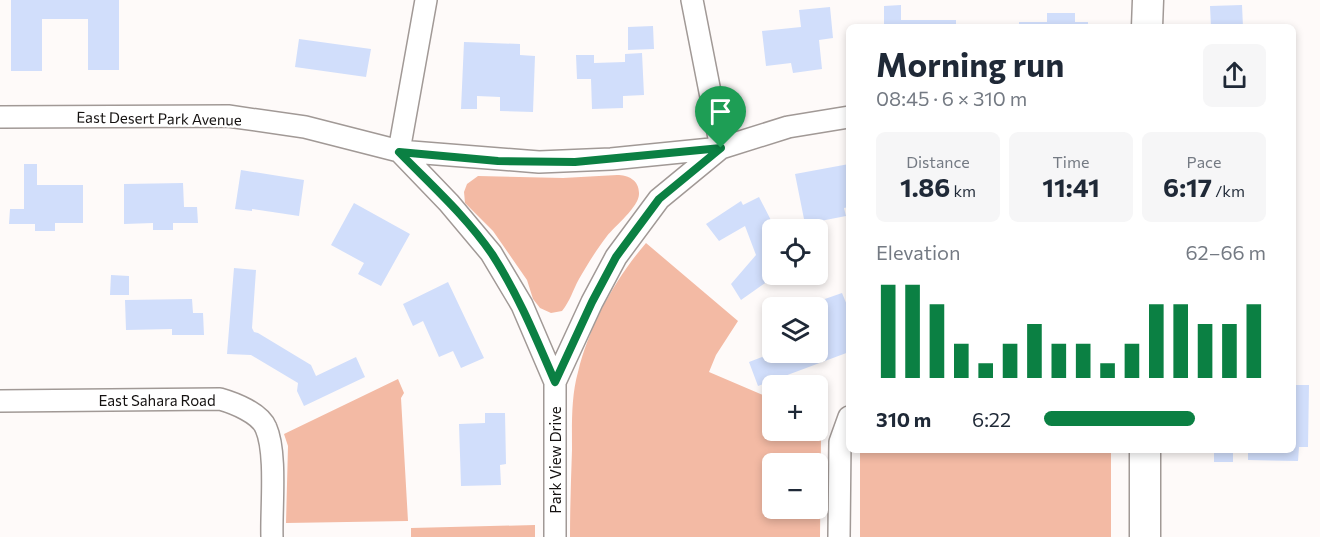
<!DOCTYPE html>
<meta charset="utf-8">
<style>
:root{--surface:#fff;--page:#f6f6f7;--text:#1f2937;--muted:#747a83;--accent:#0b8043}
body{margin:0;font-family:Commissioner,sans-serif;background:var(--page);color:var(--text);height:100vh;display:flex;flex-direction:column;font-size:22px;white-space:nowrap}
*{box-sizing:border-box;margin:0}
p{font-size:20px;color:var(--muted)}
.icon{flex:none;width:33px;height:33px;fill:none;stroke:currentColor;stroke-width:2;stroke-linecap:round;stroke-linejoin:round}
.map{position:relative;flex:1;overflow:hidden}
.side{position:absolute;left:846px;top:24px;width:450px;height:429px;display:flex;flex-direction:column;background:var(--surface);border-radius:9px;box-shadow:0 3px 9px #0003}
.side>*{flex:none}
.controls{position:absolute;left:762px;top:219px;display:grid;gap:12px}
.controls a{display:grid;place-items:center;width:66px;height:66px;border-radius:9px;background:var(--surface);box-shadow:0 3px 9px #0003;font-size:30px}
.pin{position:absolute;display:grid;place-items:center;width:51px;height:51px;color:#fff;margin:-62px -26px;border-radius:50% 50% 50% 0;rotate:-45deg;box-shadow:0 0 6px #0007}
.pin .icon{rotate:45deg}
.round{display:grid;place-items:center;flex:none;width:63px;height:63px;border-radius:9px;background:var(--page)}
.headline{display:flex;align-items:center;justify-content:space-between;height:102px;padding:0 30px}
h1{font-size:33px;font-weight:700;line-height:45px}
.figures{display:grid;grid-template-columns:repeat(3,1fr);gap:9px;height:102px;padding:6px 30px}
.figures div{display:grid;align-content:center;border-radius:9px;background:var(--page);text-align:center}
.figures b{font-size:26px;font-weight:700}
.figures small{font-size:16px;font-weight:400}
.figures p{font-size:16px}
.chart{height:168px;padding:12px 30px}
.chart p{display:flex;justify-content:space-between}
.chart svg{width:100%;height:108px;margin-top:6px;stroke:var(--accent);stroke-width:6}
ul{padding:0 30px;list-style:none;font-size:20px}
li{display:grid;grid-template-columns:96px 72px 1fr;align-items:center;height:45px}
li i{height:15px;border-radius:8px;background:var(--accent)}
.map>svg:first-child{display:block}
.green{fill:#f3baa4;fill-rule:evenodd}
.building{fill:#d1defb}
.lines{fill:none;stroke-linecap:round;stroke-linejoin:round}
.street-casing{stroke:#a19996;stroke-width:24}
.secondary-casing{stroke:#a19996;stroke-width:33}
.street{stroke:#fff;stroke-width:21}
.secondary{stroke:#fff;stroke-width:30}
.route-casing{stroke:#fff;stroke-width:12}
.route{stroke:#0b8043;stroke-width:8}
.labels{text-anchor:middle;dominant-baseline:central;stroke-width:4.5;stroke-linejoin:round;paint-order:stroke}
.street-label{font-size:15px;fill:#141110;stroke:#fff}
</style>
<div class="map">
<svg width="1320" height="537" viewBox="0 0 1320 537">
<rect width="100%" height="100%" fill="#fefaf9"/>
<path class="green" d="M617,175C628,175 639,180 639,193C640,206 615,226 607,236C597,249 587,265 579,279C573,290 570,301 562,311L551,313L540,308L533,299L527,280L493,231L465,203L464,192L467,184L478,176L563,178Z
M646,243L738,321L716,355L709,372L772,399V430H818V419L827,423L821,439L820,537H570C570,508 571,479 572,450C572,424 571,397 578,372C589,326 615,279 646,243ZM772,464H818V508H772Z
M398,379L404,393L401,398L408,521L286,523L288,446L284,434Z
M860,450H1111V537H860Z
M535,525V537H411V528Z"/>
<path class="building" d="M11,0H119V70H88V19H42V71H11Z
M901,5V20H956V27H884V6Z
M1242,5L1243,27H1211L1210,6Z
M830,7L833,38L819,40L822,69L793,73L791,63L766,66L762,31L801,27L799,10Z
M1047,13H1075V22H1088V27H1019V22H1047Z
M653,26L654,49L628,50V27Z
M299,39L371,49L366,77L295,67Z
M464,42L520,44V55L535,56L533,112L500,111V97L477,96V109H461Z
M642,53L644,95L623,96V108L592,109L591,79H577L576,55H594V63L625,62V54Z
M24,164H37V185H83V223H55V231H35V224H9L10,209H24Z
M849,164V207L844,208L846,216L805,224L795,174Z
M241,170L304,180L299,216L252,209V211L235,209Z
M183,183L184,207H197L198,223H173V230H153V223L124,224V184Z
M759,197L776,230H772V274H778L741,300L731,284L756,255L745,226L719,241L706,224L741,201L743,205Z
M354,203L410,234L381,286L358,274L364,263L331,245Z
M234,268L256,270L252,328L254,332L258,333L311,365L316,376L356,357L365,377L304,406L297,391L298,383L251,355L227,354Z
M111,275L129,276V295H110Z
M448,282L484,358L461,368L453,351L439,357L423,321L413,326L403,304Z
M842,293L849,310V352L758,386L749,362L775,352H818V325L826,322L819,301Z
M192,299L193,313H203L204,335H172V329L126,330L125,300Z
M1293,385H1309L1308,447H1299L1298,461L1248,460V450H1293Z
M485,413H505L506,464L500,465L501,485L461,486L459,424L485,423Z
M1214,450H1233V462H1214Z"/>
<g class="lines">
<g class="street-casing">
<path id="street" d="M426,0L399,151L449,203L491,253L522,305L555,382V537
M0,117L228,116L305,127L399,151L539,162L611,159L721,148L788,127L849,117
M555,382L592,302L616,257L659,199L721,148L692,0
M0,401L220,399C234,403 260,413 266,428C277,453 271,509 272,537
M839,537L840,442L849,417"/>
</g>
<g class="secondary-casing">
<path id="secondary" d="M1147,27L1148,0
M1145,537V450"/>
</g>
<use href="#street" class="street"/>
<use href="#secondary" class="secondary"/>
</g>
<g class="lines">
<g class="route-casing">
<path id="route" d="M721,148L659,199L616,257L592,302L555,382C536,338 518,294 492,254C466,216 430,184 399,152L498,161L575,162Z"/>
</g>
<use href="#route" class="route"/>
</g>
<g class="labels">
<g class="street-label">
<text transform="translate(159 118) rotate(1)">East Desert Park Avenue</text>
<text x="157" y="400">East Sahara Road</text>
<text transform="translate(555 460) rotate(-90)">Park View Drive</text>
</g>
</g>
</svg>
<div class="controls">
<a><svg class="icon" aria-label="locate" viewBox="0 0 24 24"><circle cx="12" cy="12" r="6"/><path d="M12 2v4M12 18v4M2 12h4M18 12h4"/></svg></a>
<a><svg class="icon" aria-label="layers" viewBox="0 0 24 24"><path d="M12 4l9 5-9 5-9-5zM3 14l9 5 9-5"/></svg></a>
<a>+</a>
<a>−</a>
</div>
<div class="pin" style="left:721px;top:148px;background:#1e9e55"><svg class="icon" aria-label="arrive" viewBox="0 0 24 24"><path d="M6 21V4h12l-3 4 3 4H6"/></svg></div>
<section class="side">
<div class="headline"><div><h1>Morning run</h1><p>08:45 · 6 × 310 m</p></div><a class="round"><svg class="icon" aria-label="share" viewBox="0 0 24 24"><path d="M12 15V3M7 8l5-5 5 5M5 13v7h14v-7"/></svg></a></div>
<div class="figures">
<div><p>Distance</p><b>1.86<small> km</small></b></div>
<div><p>Time</p><b>11:41</b></div>
<div><p>Pace</p><b>6:17<small> /km</small></b></div>
</div>
<div class="chart"><p><span>Elevation</span>62–66 m</p>
<svg viewBox="0 0 160 44" preserveAspectRatio="none"><path d="M5 44V6M15 44V6M25 44V14M35 44V30M45 44V38M55 44V30M65 44V22M75 44V30M85 44V30M95 44V38M105 44V30M115 44V14M125 44V14M135 44V22M145 44V22M155 44V14"/></svg>
</div>
<ul>
<li><b>310 m</b>6:22<i style="width:68%"></i></li>
</ul>
</section>
</div>
